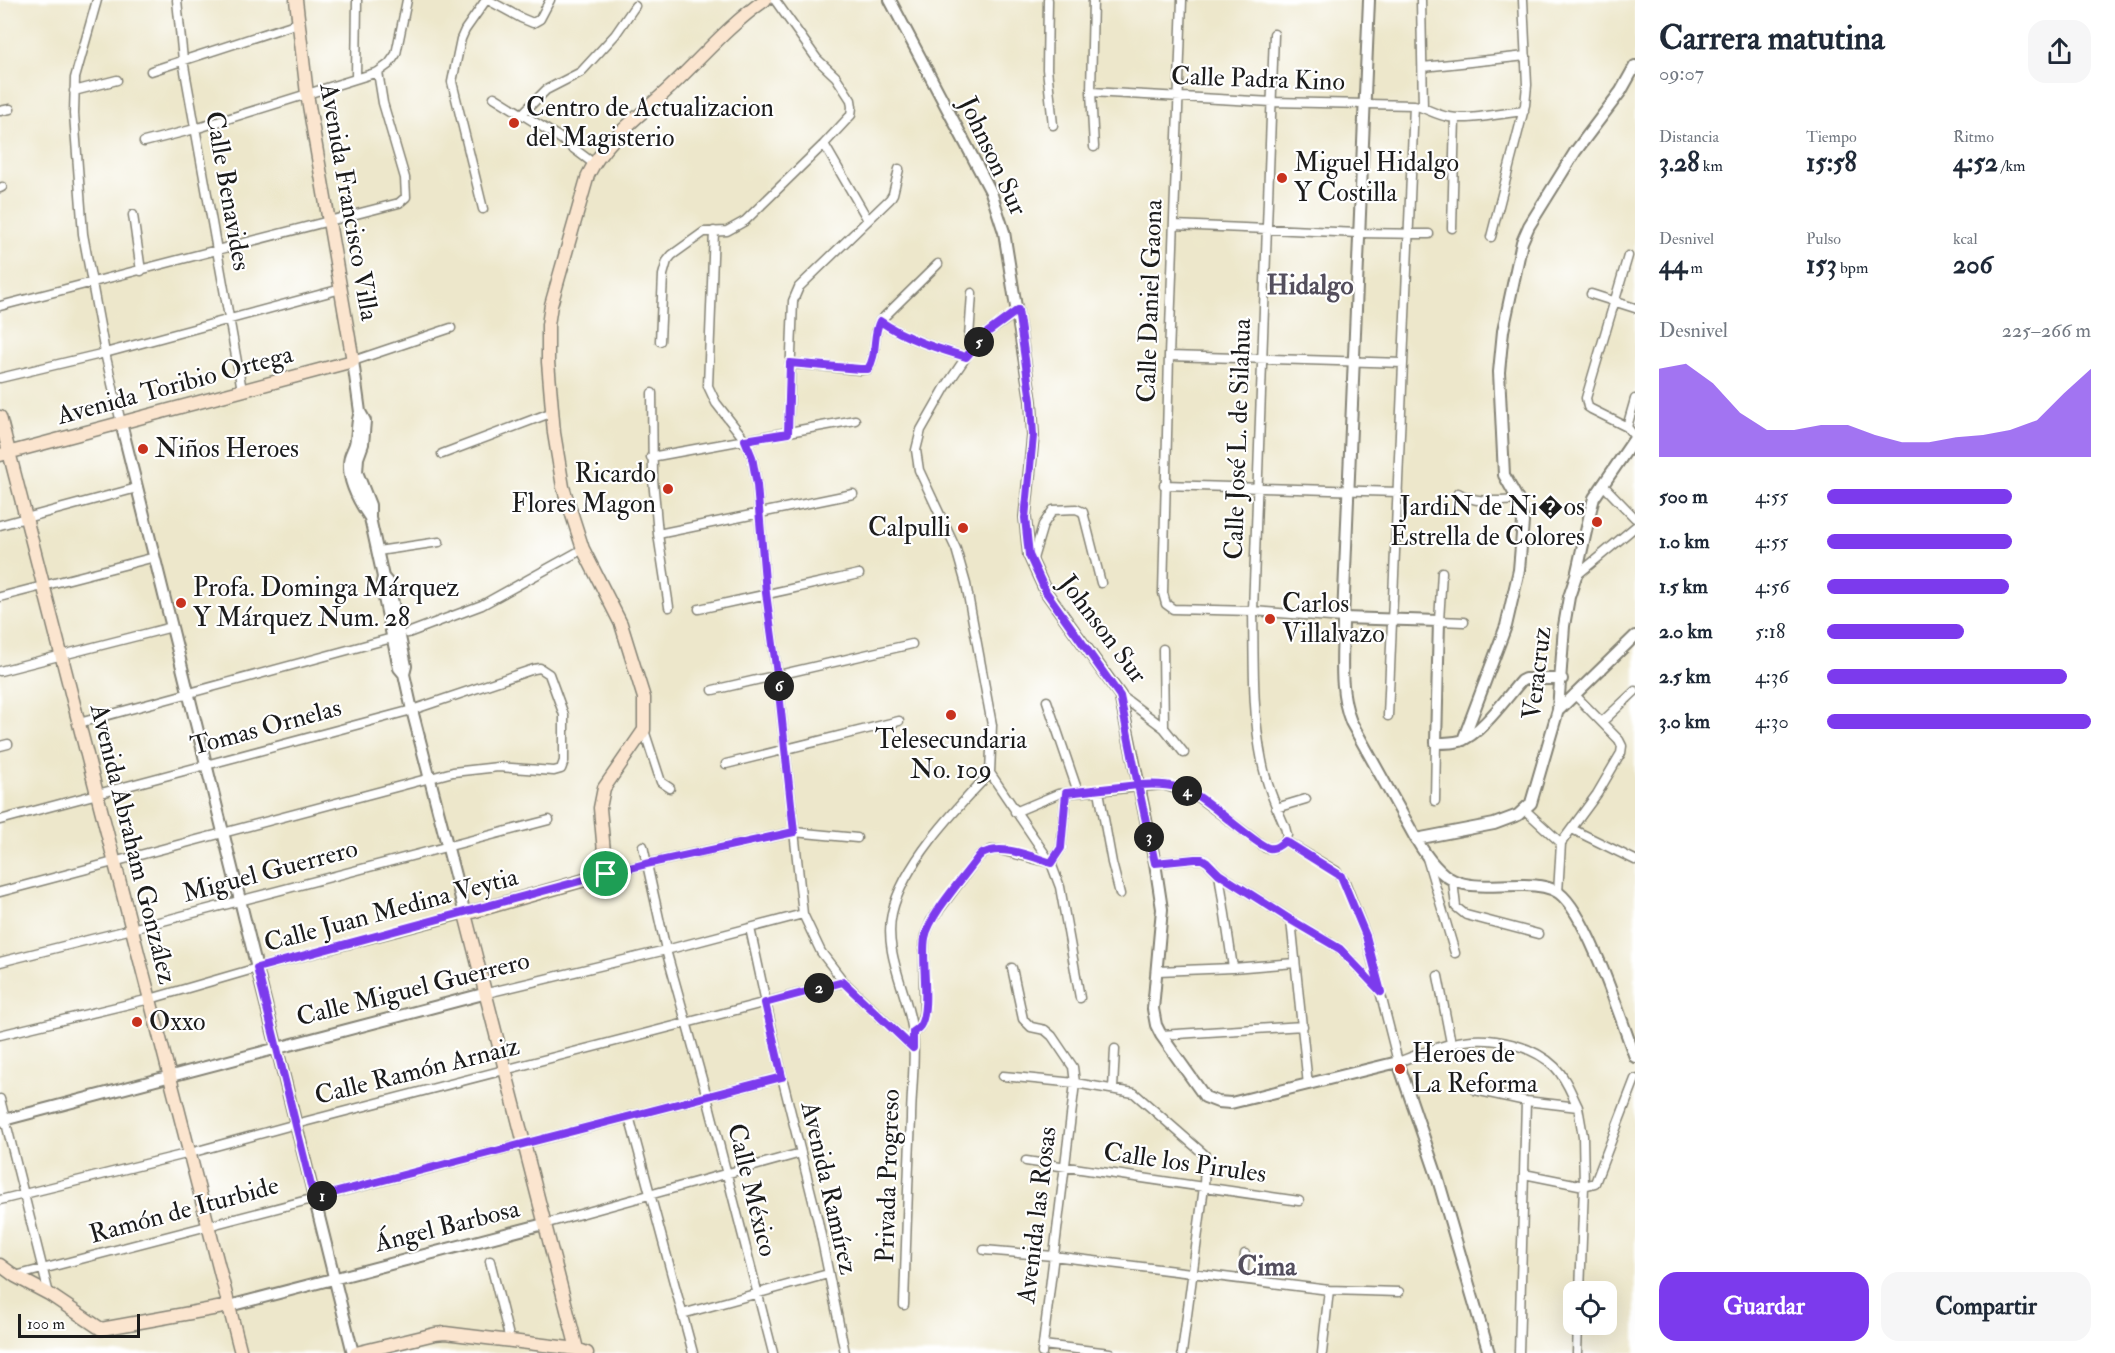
<!DOCTYPE html>
<html lang="es">
<meta charset="utf-8">
<style>
:root{--surface:#fff;--page:#f6f6f7;--text:#1f2937;--muted:#747a83;--accent:#7c3aed}
body{margin:0;font-family:"IM FELL Double Pica",serif;background:var(--page);color:var(--text);height:100vh;display:flex;flex-direction:column;font-size:22px;white-space:nowrap}
*{box-sizing:border-box;margin:0}
p{font-size:20px;color:var(--muted)}
.icon{flex:none;width:33px;height:33px;fill:none;stroke:currentColor;stroke-width:2;stroke-linecap:round;stroke-linejoin:round}
.map{position:relative;flex:1;overflow:hidden}
.drawer{display:flex;flex-direction:column;background:var(--surface);width:480px}
.drawer>*{flex:none}
.tools{position:absolute;left:1563px;top:1281px;display:grid;gap:12px}
.tools a{display:grid;place-items:center;width:54px;height:54px;border-radius:12px;background:var(--surface);box-shadow:0 6px 24px #0002;font-size:30px}
.scale{position:absolute;left:18px;bottom:15px;width:122px;box-sizing:border-box;padding-left:6px;border:3px solid #1c1c1c;border-top:0;font-size:16px;line-height:21px;white-space:nowrap;color:#1c1c1c;-webkit-text-stroke:4px #fff;paint-order:stroke}
.pin{position:absolute;display:grid;place-items:center;width:51px;height:51px;color:#fff;margin:-26px;border:3px solid #fff;border-radius:50%;box-shadow:0 2px 6px #0007}
.km{position:absolute;width:30px;height:30px;margin:-15px;border-radius:50%;background:#222;color:#fff;font-size:16px;line-height:30px;text-align:center}
.round{display:grid;place-items:center;flex:none;width:63px;height:63px;border-radius:18px;background:var(--page)}
.headline{display:flex;align-items:center;justify-content:space-between;height:102px;padding:0 24px}
h1{font-size:33px;font-weight:700;line-height:45px}
.figures{display:grid;grid-template-columns:repeat(3,1fr);gap:9px;height:102px;padding:6px 24px}
.figures div{display:grid;align-content:center}
.figures b{font-size:26px;font-weight:700}
.figures small{font-size:16px;font-weight:400}
.figures p{font-size:16px}
.chart{height:168px;padding:12px 24px}
.chart p{display:flex;justify-content:space-between}
.chart svg{width:100%;height:108px;margin-top:6px;fill:var(--accent);opacity:.7}
.button{display:flex;gap:12px;margin-top:auto;padding:12px 24px}
.button a{flex:1;height:69px;border-radius:18px;background:var(--accent);color:#fff;font-size:24px;font-weight:700;line-height:69px;text-align:center}
.button a+a{background:var(--page);color:var(--text)}
ul{padding:0 24px;list-style:none;font-size:20px}
li{display:grid;grid-template-columns:96px 72px 1fr;align-items:center;height:45px}
li i{height:15px;border-radius:8px;background:var(--accent)}
main{display:flex;flex:1;min-height:0}
.map>svg:first-child{display:block}
.lines{fill:none;stroke-linecap:round;stroke-linejoin:round}
.minor-casing{stroke:#848274;stroke-width:11}
.tertiary-casing{stroke:#848274;stroke-width:14}
.secondary-casing{stroke:#848274;stroke-width:15}
.minor{stroke:#fff;stroke-width:8}
.tertiary{stroke:#fff;stroke-width:10}
.secondary{stroke:#fbe5cf;stroke-width:12}
.route-casing{stroke:#fff;stroke-width:12}
.route{stroke:#7c3aed;stroke-width:8}
.poi-dot{fill:#c8321e;stroke:#fff;stroke-width:2}
.labels{text-anchor:middle;dominant-baseline:central;stroke-width:4.5;stroke-linejoin:round;paint-order:stroke}
.street-label{font-size:26px;fill:#1c1c1c;stroke:#fff}
.poi-label{font-size:26px;fill:#1c1c1c;stroke:#fff;text-anchor:start}
.neighbourhood-label{font-size:27px;font-weight:bold;fill:#544f5d;stroke:#fff}
</style>
<main>
<div class="map">
<svg width="1635" height="1353" viewBox="0 0 1635 1353">
<rect width="100%" height="100%" fill="#fff"/>
<filter id="ink" filterUnits="userSpaceOnUse"><feTurbulence type="fractalNoise" baseFrequency=".0167" numOctaves="2"/><feDisplacementMap in="SourceGraphic" scale="12" xChannelSelector="R" yChannelSelector="G"/><feConvolveMatrix kernelMatrix="1 2 1 2 8 2 1 2 1" color-interpolation-filters="sRGB"/></filter>
<filter id="wash" filterUnits="userSpaceOnUse"><feTurbulence type="fractalNoise" baseFrequency=".008" numOctaves="4" result="noise"/><feDisplacementMap in="SourceGraphic" scale="24" xChannelSelector="R" yChannelSelector="G"/><feGaussianBlur stdDeviation="1.35" result="paint"/><feColorMatrix in="noise" values="0 0 0 0 0 0 0 0 0 0 0 0 0 0 0 0 0 1.4 0 .05"/><feComposite in="paint" operator="in"/></filter>
<g filter="url(#wash)">
<rect width="100%" height="100%" fill="#ede7cb"/>
</g>
<g filter="url(#ink)">
<g class="lines">
<g class="minor-casing">
<path id="minor" d="M97,0L75,78L74,114L83,234L105,353L121,423
M177,0L183,60L242,390
M488,0L521,18L533,23L540,19L550,0
M1048,0L1047,69L1053,125
M1093,0L1091,92L1094,147
M1182,0L1169,356L1163,593L1166,604L1173,609L1253,611L1343,618
M1421,0L1423,108
M1274,34L1253,611C1254,661 1252,712 1262,761C1266,784 1276,806 1285,827L1287,835L1285,841
M1423,67L1526,56
M151,71L298,23
M356,78L357,0
M74,91L117,80
M1091,92L1272,102L1414,105C1426,108 1436,115 1449,117C1468,121 1503,113 1524,111
M494,97L557,136L593,163
M0,111L10,109
M522,114L546,90L581,72L615,35L635,6
M144,142L195,129L378,72L389,64L396,54L407,0
M824,144L868,220
M0,188L2,187
M483,209L452,82L461,39L465,30L486,0
M133,215L141,271
M1174,225L1358,233L1429,234
M1452,228L1455,118
M714,231L708,386L716,403L745,440L752,457L757,485L766,593L777,674L803,914L821,952L844,982L913,1048
M1491,237L1525,105L1527,85L1523,0
M1591,294L1635,308
M0,306L399,203L406,197L405,178L383,103L378,72
M880,321C906,339 936,348 966,357
M660,341L663,275L667,261L672,255L704,232L727,231L745,221L824,144L851,115L852,107L851,100L836,77L817,59L775,0
M970,351L969,337L972,293
M1169,356L1403,363
M353,361L451,328
M790,363L860,370L868,369C878,354 872,336 880,321L938,264
M0,378L105,353L341,289
M652,393L653,479L658,534L669,607
M1635,399L1627,427L1635,437
M1627,427L1591,409L1588,407L1586,398L1628,256
M788,433L793,301L799,287L890,199L893,194L899,169
M442,454L553,412
M651,457L855,420
M1164,485L1398,492
M1603,485L1635,518
M1458,493C1476,504 1498,501 1518,500
M0,525L137,488
M658,534L853,494
M378,551L439,542
M1032,562L1043,525L1053,510L1076,509L1083,512L1101,583
M1442,572L1439,621L1464,622
M1576,576L1635,527
M0,597L155,557
M699,609L859,574
M408,633L482,605L583,549
M1163,649L1164,728
M0,671L172,627
M713,690L912,644
M1120,695L1164,728L1184,753
M1047,701L1078,792
M1388,716L1414,105
M1602,722L1635,691
M79,723L392,638
M644,730L661,782L670,788
M0,746L8,744
M726,764L899,721
M990,773L992,725L966,584L956,549L919,470L916,450L921,430L945,388L970,351L988,332L1018,311
M990,773L1051,863L1060,887L1080,998
M1099,791L1112,863L1120,894
M1435,801L1436,743
M1276,808L1306,799
M1525,810L1561,843
M1015,812L1058,794L1163,785L1195,795L1266,848H1275L1285,841
M0,820L412,710L534,669L540,668L549,674L564,715V761L561,769L554,771L498,767L453,772L0,892
M1572,829L1635,860
M1285,841L1336,871L1345,882L1366,936L1398,1062C1419,1054 1441,1045 1464,1041C1493,1036 1534,1046 1555,1067C1566,1078 1571,1093 1578,1107L1526,1101L1475,1090
M643,846L666,950L707,1097L773,1353
M1427,858L1455,953
M1051,863L1061,848L1066,793
M1155,863L1195,859H1202L1207,862L1219,874L1291,920L1340,949L1379,990
M606,874L646,864L794,832L857,838
M1219,874L1233,968
M1453,881L1456,907L1466,915L1538,934
M1558,893L1561,843L1597,794L1621,753L1622,746L1619,740L1574,694
M1291,920L1308,1085
M750,928L782,1077L818,1221L845,1353
M0,962L132,929L549,820
M1012,968L1023,1019L1031,1027L1045,1030L1052,1036L1073,1067L1075,1083L1042,1353
M1158,971L1233,968L1295,963
M1438,976L1451,1043
M487,993L666,950L803,914
M913,1033L920,1026L924,1012V950L925,936L931,921L979,856L991,850H1000L1051,863
M0,1035L150,999L257,968L465,914
M1161,1035L1303,1026
M1003,1076L1075,1083L1134,1093L1205,1155L1204,1187L1182,1353
M1113,1089L1115,1049
M0,1099L49,1294
M629,1116L693,1353
M1026,1161L1299,1201
M1524,1174L1584,1186L1583,1136L1578,1107
M0,1200L190,1153L296,1124L844,982
M544,1224L801,1153
M984,1250L1053,1256L1329,1290L1399,1292
M490,1261L510,1340
M15,1276L782,1077
M1243,1279L1245,1254
M1580,1292L1584,1186L1595,1183L1635,1079
M904,1305C906,1243 908,1181 911,1119C911,1093 916,1057 913,1033C908,992 883,954 892,913C903,864 956,809 990,773
M682,1314L828,1274
M1043,1345L1110,1353
M1322,1353L1329,1290
M1519,1353L1526,1101
M1577,1353L1578,1324"/>
</g>
<g class="tertiary-casing">
<path id="tertiary" d="M890,0L991,192L1004,232L1031,401L1033,436L1025,517L1029,555L1046,592L1120,695L1155,863L1162,909L1153,1009L1156,1025L1161,1035L1205,1097L1218,1102L1231,1103L1398,1062L1437,1176L1489,1353
M1369,0L1343,618C1343,653 1338,689 1351,722L1416,839C1449,895 1466,885 1524,885C1536,885 1549,886 1559,893C1588,915 1621,1020 1635,1057
M353,361L360,412L365,421L363,444L358,458L357,472L370,505V518L383,577L382,582
M360,412C356,422 358,433 355,444C354,448 351,453 350,457C345,477 359,502 370,518
M121,423L353,1353
M383,577L389,584L406,666L404,674L412,710L465,914
M384,598L399,668L404,674
M1343,618L1439,621L1436,743C1444,743 1453,743 1460,741C1481,734 1506,698 1521,681L1525,679H1562
M1559,710L1635,636
M1463,740L1506,626L1519,570L1523,522L1518,500L1504,475L1499,372L1503,331L1522,242L1529,226L1575,152L1621,91L1635,66
M1416,839L1494,824L1518,815L1531,803L1558,710L1564,626L1569,597L1576,576L1591,509L1594,498L1635,438
M0,1121L487,993
M229,1306L544,1224"/>
</g>
<g class="secondary-casing">
<path id="secondary" d="M0,417L241,1353
M0,455L353,361L307,94L296,0
M0,1265L15,1276L49,1294L101,1329L229,1306
M577,1349L465,914L606,874L600,808L604,788L644,730V698L621,624L583,549L563,487L554,433L548,362V325L551,305L588,175C605,141 636,119 663,94C697,63 727,26 765,0
M356,1353L435,1334L445,1333L577,1349L587,1353"/>
</g>
<use href="#minor" class="minor"/>
<use href="#tertiary" class="tertiary"/>
<use href="#secondary" class="secondary"/>
</g>
</g>
<g class="lines" filter="url(#ink)">
<g class="route-casing">
<path id="route" d="M606,874L257,968L314,1198L782,1077L765,1003L843,982L913,1048V1032C916,1030 918,1029 920,1026C931,1009 921,960 925,938C929,915 965,876 979,856C998,842 1030,856 1051,863L1061,848L1066,793L1138,785L1155,863L1195,859H1202L1207,862L1219,874L1291,920L1340,949L1381,992L1366,936L1341,876L1285,841C1280,845 1276,849 1269,848C1257,846 1210,802 1193,793C1175,784 1157,784 1138,785L1120,696L1046,592L1029,555L1025,518L1033,436L1031,401L1018,310L988,332L966,357C936,348 906,339 880,321C872,336 878,354 868,369H860L790,363L788,433L745,440L752,457L757,485L766,593L777,674L794,832L646,864L606,874"/>
</g>
<use href="#route" class="route"/>
</g>
<g class="poi-dot">
<circle cx="514" cy="123" r="6"/>
<circle cx="1282" cy="178" r="6"/>
<circle cx="143" cy="449" r="6"/>
<circle cx="668" cy="489" r="6"/>
<circle cx="1597" cy="522" r="6"/>
<circle cx="963" cy="528" r="6"/>
<circle cx="181" cy="603" r="6"/>
<circle cx="1270" cy="619" r="6"/>
<circle cx="951" cy="715" r="6"/>
<circle cx="137" cy="1022" r="6"/>
<circle cx="1400" cy="1069" r="6"/>
</g>
<g class="labels">
<g class="street-label">
<text transform="translate(1258 79) rotate(2)">Calle Padra Kino</text>
<text transform="translate(993 156) rotate(65)">Johnson Sur</text>
<text transform="translate(228 191) rotate(80)">Calle Benavides</text>
<text transform="translate(349 202) rotate(80)">Avenida Francisco Villa</text>
<text transform="translate(1150 301) rotate(-88)">Calle Daniel Gaona</text>
<text transform="translate(175 385) rotate(-15)">Avenida Toribio Ortega</text>
<text transform="translate(1238 439) rotate(-88)">Calle José L. de Silahua</text>
<text transform="translate(1103 629) rotate(53)">Johnson Sur</text>
<text transform="translate(1537 673) rotate(-83)">Veracruz</text>
<text transform="translate(266 727) rotate(-15)">Tomas Ornelas</text>
<text transform="translate(133 844) rotate(76)">Avenida Abraham González</text>
<text transform="translate(270 871) rotate(-15)">Miguel Guerrero</text>
<text transform="translate(391 910) rotate(-15)">Calle Juan Medina Veytia</text>
<text transform="translate(413 989) rotate(-14)">Calle Miguel Guerrero</text>
<text transform="translate(417 1071) rotate(-14)">Calle Ramón Arnaiz</text>
<text transform="translate(1185 1163) rotate(8)">Calle los Pirules</text>
<text transform="translate(888 1176) rotate(-88)">Privada Progreso</text>
<text transform="translate(829 1188) rotate(77)">Avenida Ramírez</text>
<text transform="translate(752 1190) rotate(76)">Calle México</text>
<text transform="translate(184 1210) rotate(-15)">Ramón de Iturbide</text>
<text transform="translate(1037 1215) rotate(-83)">Avenida las Rosas</text>
<text transform="translate(447 1226) rotate(-14)">Ángel Barbosa</text>
</g>
<g class="poi-label">
<text x="526" y="108">Centro de Actualizacion<tspan x="526" dy="30">del Magisterio</tspan></text>
<text x="1294" y="163">Miguel Hidalgo<tspan x="1294" dy="30">Y Costilla</tspan></text>
<text x="155" y="449">Niños Heroes</text>
<text x="656" y="474" text-anchor="end">Ricardo<tspan x="656" dy="30">Flores Magon</tspan></text>
<text x="1585" y="507" text-anchor="end">JardiN de Ni�os<tspan x="1585" dy="30">Estrella de Colores</tspan></text>
<text x="951" y="528" text-anchor="end">Calpulli</text>
<text x="193" y="588">Profa. Dominga Márquez<tspan x="193" dy="30">Y Márquez Num. 28</tspan></text>
<text x="1282" y="604">Carlos<tspan x="1282" dy="30">Villalvazo</tspan></text>
<text x="951" y="740" text-anchor="middle">Telesecundaria<tspan x="951" dy="30">No. 109</tspan></text>
<text x="149" y="1022">Oxxo</text>
<text x="1412" y="1054">Heroes de<tspan x="1412" dy="30">La Reforma</tspan></text>
</g>
<g class="neighbourhood-label">
<text x="1310" y="285">Hidalgo</text>
<text x="1267" y="1266">Cima</text>
</g>
</g>
</svg>
<div class="tools">
<a><svg class="icon" aria-label="locate" viewBox="0 0 24 24"><circle cx="12" cy="12" r="6"/><path d="M12 2v4M12 18v4M2 12h4M18 12h4"/></svg></a>
</div>
<div class="scale">100 m</div>
<div class="pin" style="left:606px;top:874px;background:#1e9e55"><svg class="icon" aria-label="arrive" viewBox="0 0 24 24"><path d="M6 21V4h12l-3 4 3 4H6"/></svg></div>
<b class="km" style="left:322px;top:1196px">1</b>
<b class="km" style="left:819px;top:988px">2</b>
<b class="km" style="left:1149px;top:837px">3</b>
<b class="km" style="left:1187px;top:791px">4</b>
<b class="km" style="left:979px;top:342px">5</b>
<b class="km" style="left:779px;top:686px">6</b>
</div>
<section class="drawer">
<div class="headline"><div><h1>Carrera matutina</h1><p>09:07</p></div><a class="round"><svg class="icon" aria-label="share" viewBox="0 0 24 24"><path d="M12 15V3M7 8l5-5 5 5M5 13v7h14v-7"/></svg></a></div>
<div class="figures">
<div><p>Distancia</p><b>3.28<small> km</small></b></div>
<div><p>Tiempo</p><b>15:58</b></div>
<div><p>Ritmo</p><b>4:52<small> /km</small></b></div>
</div>
<div class="figures">
<div><p>Desnivel</p><b>44<small> m</small></b></div>
<div><p>Pulso</p><b>153<small> bpm</small></b></div>
<div><p>kcal</p><b>206</b></div>
</div>
<div class="chart"><p><span>Desnivel</span>225–266 m</p>
<svg viewBox="0 0 160 44" preserveAspectRatio="none"><path d="M0 44V8L10 6L20 14L30 26L40 33L50 33L60 31L70 31L80 35L90 38L100 38L110 36L120 35L130 33L140 29L150 18L160 8V44z"/></svg>
</div>
<ul>
<li><b>500 m</b>4:55<i style="width:70%"></i></li>
<li><b>1.0 km</b>4:55<i style="width:70%"></i></li>
<li><b>1.5 km</b>4:56<i style="width:69%"></i></li>
<li><b>2.0 km</b>5:18<i style="width:52%"></i></li>
<li><b>2.5 km</b>4:36<i style="width:91%"></i></li>
<li><b>3.0 km</b>4:30<i style="width:100%"></i></li>
</ul>
<div class="button"><a>Guardar</a><a>Compartir</a></div>
</section>
</main>
